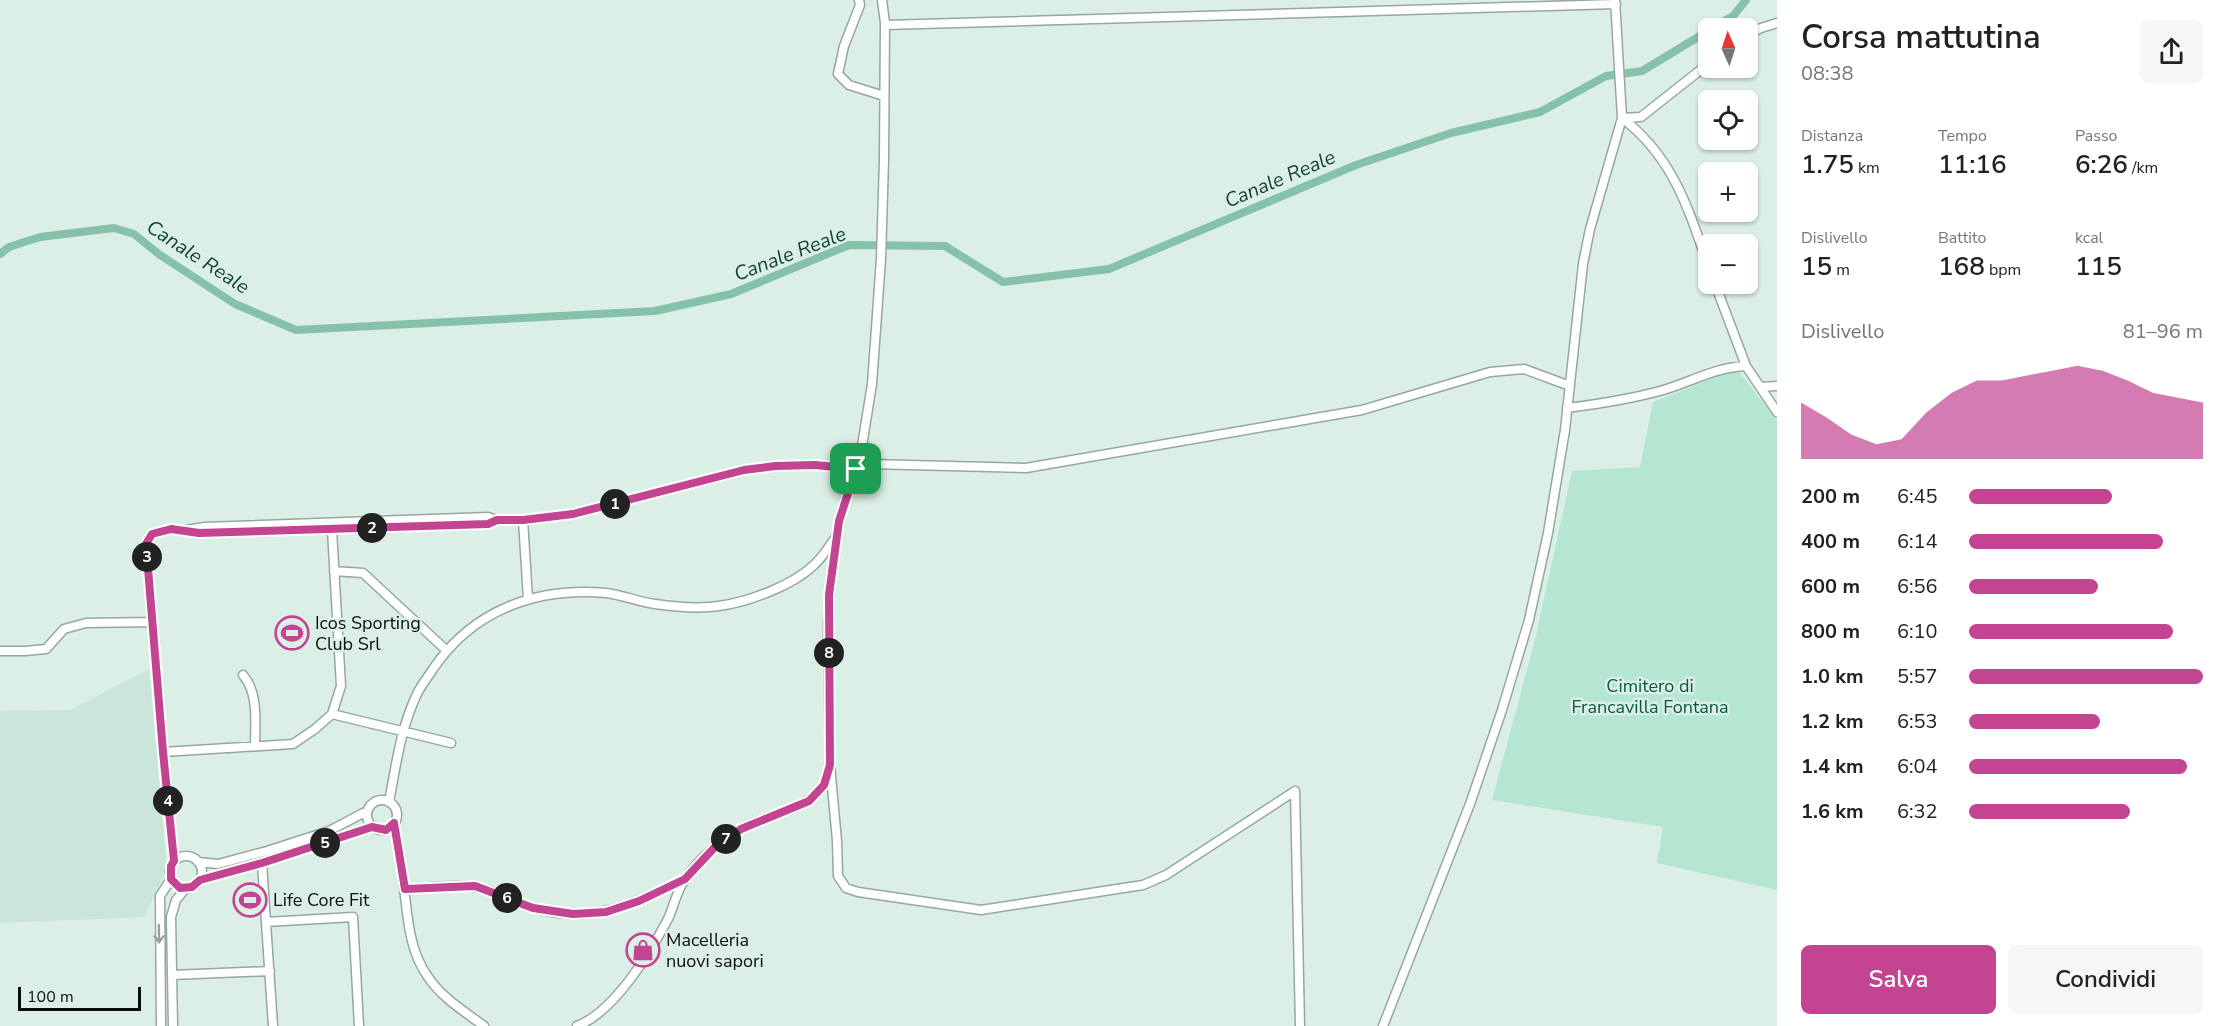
<!DOCTYPE html>
<html lang="it">
<meta charset="utf-8">
<style>
:root{--surface:#fff;--page:#f6f6f6;--text:#222;--muted:#767676;--accent:#c34491}
body{margin:0;font-family:"Nunito Sans",sans-serif;background:var(--page);color:var(--text);height:100vh;display:flex;flex-direction:column;font-size:22px;white-space:nowrap}
*{box-sizing:border-box;margin:0}
p{font-size:20px;color:var(--muted)}
.icon{flex:none;width:33px;height:33px;fill:none;stroke:currentColor;stroke-width:2;stroke-linecap:round;stroke-linejoin:round}
.map{position:relative;flex:1;overflow:hidden}
.side{display:flex;flex-direction:column;background:var(--surface);width:450px}
.side>*{flex:none}
.needle{width:39px;rotate:357deg}
.fabs{position:absolute;left:1698px;top:18px;display:grid;gap:12px}
.fabs a{display:grid;place-items:center;width:60px;height:60px;border-radius:9px;background:var(--surface);box-shadow:0 2px 4px #0004;font-size:30px}
.scale{position:absolute;left:18px;bottom:15px;width:123px;box-sizing:border-box;padding-left:6px;border:3px solid #090f0d;border-top:0;font-size:16px;line-height:21px;white-space:nowrap;color:#090f0d;-webkit-text-stroke:4px #dcefe6;paint-order:stroke}
.pin{position:absolute;display:grid;place-items:center;width:51px;height:51px;color:#fff;margin:-26px;border-radius:12px;box-shadow:0 3px 9px #0006}
.km{position:absolute;width:30px;height:30px;margin:-15px;border-radius:50%;background:#222;color:#fff;font-size:16px;line-height:30px;text-align:center}
.round{display:grid;place-items:center;flex:none;width:63px;height:63px;border-radius:9px;background:var(--page)}
.head{display:flex;align-items:center;justify-content:space-between;height:102px;padding:0 24px}
h1{font-size:33px;font-weight:600;line-height:45px}
.figures{display:grid;grid-template-columns:repeat(3,1fr);gap:9px;height:102px;padding:6px 24px}
.figures div{display:grid;align-content:center}
.figures b{font-size:26px;font-weight:600}
.figures small{font-size:16px;font-weight:400}
.figures p{font-size:16px}
.chart{height:168px;padding:12px 24px}
.chart p{display:flex;justify-content:space-between}
.chart svg{width:100%;height:108px;margin-top:6px;fill:var(--accent);opacity:.7}
.cta{display:flex;gap:12px;margin-top:auto;padding:12px 24px}
.cta a{flex:1;height:69px;border-radius:9px;background:var(--accent);color:#fff;font-size:24px;font-weight:600;line-height:69px;text-align:center}
.cta a+a{background:var(--page);color:var(--text)}
ul{padding:0 24px;list-style:none;font-size:20px}
li{display:grid;grid-template-columns:96px 72px 1fr;align-items:center;height:45px}
li i{height:15px;border-radius:8px;background:var(--accent)}
main{display:flex;flex:1;min-height:0}
.map>svg:first-child{display:block}
.built{fill:#cae5d9}
.green{fill:#b4e6d1}
.lines{fill:none;stroke-linecap:round;stroke-linejoin:round}
.canal{stroke:#86c1a9;stroke-width:8}
.minor-casing{stroke:#96a7a0;stroke-width:11}
.minor{stroke:#fff;stroke-width:8}
.oneway{stroke:#9d9f9e}
.route-casing{stroke:#fff;stroke-width:12}
.route{stroke:#c34491;stroke-width:8}
.labels{text-anchor:middle;dominant-baseline:central;stroke-width:5;stroke-linejoin:round;paint-order:stroke}
.poi-label{font-size:18px;fill:#090f0d;stroke:#dcefe6;text-anchor:start}
.park-label{font-size:18px;fill:#095841;stroke:#dcefe6}
.water-label{font-size:20px;font-style:italic;fill:#114332;stroke:#dcefe6}
</style>
<main>
<div class="map">
<svg width="1777" height="1026" viewBox="0 0 1777 1026">
<rect width="100%" height="100%" fill="#dcefe6"/>
<path class="built" d="M149,669L167,869L144,917L0,923V711L70,710Z"/>
<path class="green" d="M1734,370L1740,373L1777,420V890L1657,863L1663,827L1492,800L1535,640L1572,471L1640,467L1653,402Z"/>
<g class="lines">
<path class="canal" d="M1712,28L1733,16L1746,0
M0,254L9,247L40,237L114,228L134,234L160,255L235,304L296,330L655,311L731,294L849,245L945,246L1003,282L1109,269L1356,165L1451,133L1540,112L1606,76L1642,71L1708,31"/>
<g class="minor-casing">
<path id="minor" d="M859,0L860,5L844,46L838,74L849,85L884,96
M882,0L885,23L884,160L881,259L872,384L862,446L839,521L829,595L828,628L830,765L837,841L838,876L846,888L858,892L981,910L1143,885L1166,875L1295,791L1300,1026
M885,25L1616,4
M1748,35L1761,28L1777,23
M1622,118C1673,157 1688,208 1708,265
M1622,118L1641,117L1708,64
M1715,284L1746,366
M1760,387L1777,386
M1567,408C1599,404 1630,399 1660,391C1689,383 1715,367 1746,366L1777,412
M523,520L528,599
M187,530L204,527L488,517L497,520H523L573,514L745,470L775,466L815,465L856,469L870,464L1026,468L1362,410L1490,372L1524,369L1570,386
M334,571L363,573L446,650
M0,651H25L46,649L64,629L86,623L152,622
M243,675C259,694 255,722 255,746
M332,714L451,743
M163,752L293,744L315,729L332,714L341,686L332,530
M367 815a15 15 0 1 1 30 0a15 15 0 1 1-30 0Z
M389,802C396,765 401,726 418,692C422,684 428,677 433,669C473,610 536,587 606,593C623,595 639,602 655,604C676,607 698,609 719,606C748,602 792,586 814,565C823,557 829,546 836,537
M394,823C398,845 402,866 404,888C408,919 409,950 428,977C442,998 464,1011 484,1026
M170 872a16 16 0 1 1 32 0a16 16 0 1 1-32 0Z
M174,861L163,752L146,544L152,534L171,529L199,533L488,524L497,520
M198,862L218,864L267,851L329,831L367,811
M262,863L273,1026
M200,880L262,863L372,827
M405,889C427,888 452,884 474,887C493,889 512,901 531,907C590,926 633,904 685,879
M266,922L353,917L359,1026
M172,975L270,971
M161,1026L160,896L171,879
M173,1026L171,917L176,900L186,888
M577,1026C614,1012 650,953 668,919C674,906 677,889 686,878C700,858 720,841 741,829C765,815 810,810 824,784C826,781 827,775 828,771
M1383,1026L1470,804L1502,710L1529,620L1548,533L1565,430L1583,264L1590,229L1622,118L1615,0"/>
</g>
<use href="#minor" class="minor"/>
</g>
<defs><path id="oneway-shaft" d="M-6 0H5M1.5-3L5.5 0L1.5 3" fill="none" stroke-width="1.6" stroke-linecap="round" stroke-linejoin="round" transform="scale(1.5)"/></defs>
<use class="oneway" href="#oneway-shaft" transform="translate(159 934) rotate(89)"/>
<g class="lines">
<g class="route-casing">
<path id="route" d="M815,465L856,469L839,521L829,595L830,765L824,785L809,801L741,829L714,848L685,879L639,901L606,912L573,914L533,908L475,886L405,889L394,823L386,830L372,827L262,863L200,880L192,887L180,888L171,879V866L174,861L163,752L146,544L152,534L171,529L199,533L488,524L497,520H523L573,514L744,470L775,466Z"/>
</g>
<use href="#route" class="route"/>
</g>
<defs>
<g id="stadium-ring" transform="scale(1.725)"><circle r="9.5" fill="#dcefe6" stroke="#c34491" stroke-width="1.5"/><path d="M0-5a6.5 5 0 1 0 0 10a6.5 5 0 1 0 0-10ZM-3.5-1.8h7v3.6h-7Z" fill="#c34491"/></g>
<g id="shop-ring" transform="scale(1.725)"><circle r="9.5" fill="#dcefe6" stroke="#c34491" stroke-width="1.5"/><path d="M-5-2.5h2.3a2.7 3.5 0 0 1 5.4 0H5L5.5 6h-11ZM-1.5-2.5h3a1.5 2.3 0 0 0-3 0Z" fill="#c34491"/></g>
</defs>
<g fill-rule="evenodd">
<use href="#stadium-ring" x="292" y="633"/>
<use href="#stadium-ring" x="250" y="900"/>
<use href="#shop-ring" x="643" y="950"/>
</g>
<g class="labels">
<g class="poi-label">
<text x="315" y="623">Icos Sporting<tspan x="315" dy="21">Club Srl</tspan></text>
<text x="273" y="900">Life Core Fit</text>
<text x="666" y="940">Macelleria<tspan x="666" dy="21">nuovi sapori</tspan></text>
</g>
<g class="park-label">
<text x="1650" y="686">Cimitero di<tspan x="1650" dy="21">Francavilla Fontana</tspan></text>
</g>
<g class="water-label">
<text transform="translate(1280 179) rotate(-23)">Canale Reale</text>
<text transform="translate(790 254) rotate(-21)">Canale Reale</text>
<text transform="translate(198 257) rotate(33)">Canale Reale</text>
</g>
</g>
</svg>
<div class="fabs">
<a><svg class="needle" viewBox="-14 -14 28 28"><path d="M0-13l5 13h-10z" fill="#e53935"/><path d="M0 13l5-13h-10z" fill="#767676"/></svg></a>
<a><svg class="icon" aria-label="locate" viewBox="0 0 24 24"><circle cx="12" cy="12" r="6"/><path d="M12 2v4M12 18v4M2 12h4M18 12h4"/></svg></a>
<a>+</a>
<a>−</a>
</div>
<div class="scale">100 m</div>
<div class="pin" style="left:856px;top:469px;background:#1e9e55"><svg class="icon" aria-label="arrive" viewBox="0 0 24 24"><path d="M6 21V4h12l-3 4 3 4H6"/></svg></div>
<b class="km" style="left:615px;top:504px">1</b>
<b class="km" style="left:372px;top:528px">2</b>
<b class="km" style="left:147px;top:557px">3</b>
<b class="km" style="left:168px;top:801px">4</b>
<b class="km" style="left:325px;top:843px">5</b>
<b class="km" style="left:507px;top:898px">6</b>
<b class="km" style="left:726px;top:839px">7</b>
<b class="km" style="left:829px;top:653px">8</b>
</div>
<section class="side">
<div class="head"><div><h1>Corsa mattutina</h1><p>08:38</p></div><a class="round"><svg class="icon" aria-label="share" viewBox="0 0 24 24"><path d="M12 15V3M7 8l5-5 5 5M5 13v7h14v-7"/></svg></a></div>
<div class="figures">
<div><p>Distanza</p><b>1.75<small> km</small></b></div>
<div><p>Tempo</p><b>11:16</b></div>
<div><p>Passo</p><b>6:26<small> /km</small></b></div>
</div>
<div class="figures">
<div><p>Dislivello</p><b>15<small> m</small></b></div>
<div><p>Battito</p><b>168<small> bpm</small></b></div>
<div><p>kcal</p><b>115</b></div>
</div>
<div class="chart"><p><span>Dislivello</span>81–96 m</p>
<svg viewBox="0 0 160 44" preserveAspectRatio="none"><path d="M0 44V21L10 27L20 34L30 38L40 36L50 25L60 17L70 12L80 12L90 10L100 8L110 6L120 8L130 12L140 17L150 19L160 21V44z"/></svg>
</div>
<ul>
<li><b>200 m</b>6:45<i style="width:61%"></i></li>
<li><b>400 m</b>6:14<i style="width:83%"></i></li>
<li><b>600 m</b>6:56<i style="width:55%"></i></li>
<li><b>800 m</b>6:10<i style="width:87%"></i></li>
<li><b>1.0 km</b>5:57<i style="width:100%"></i></li>
<li><b>1.2 km</b>6:53<i style="width:56%"></i></li>
<li><b>1.4 km</b>6:04<i style="width:93%"></i></li>
<li><b>1.6 km</b>6:32<i style="width:69%"></i></li>
</ul>
<div class="cta"><a>Salva</a><a>Condividi</a></div>
</section>
</main>
